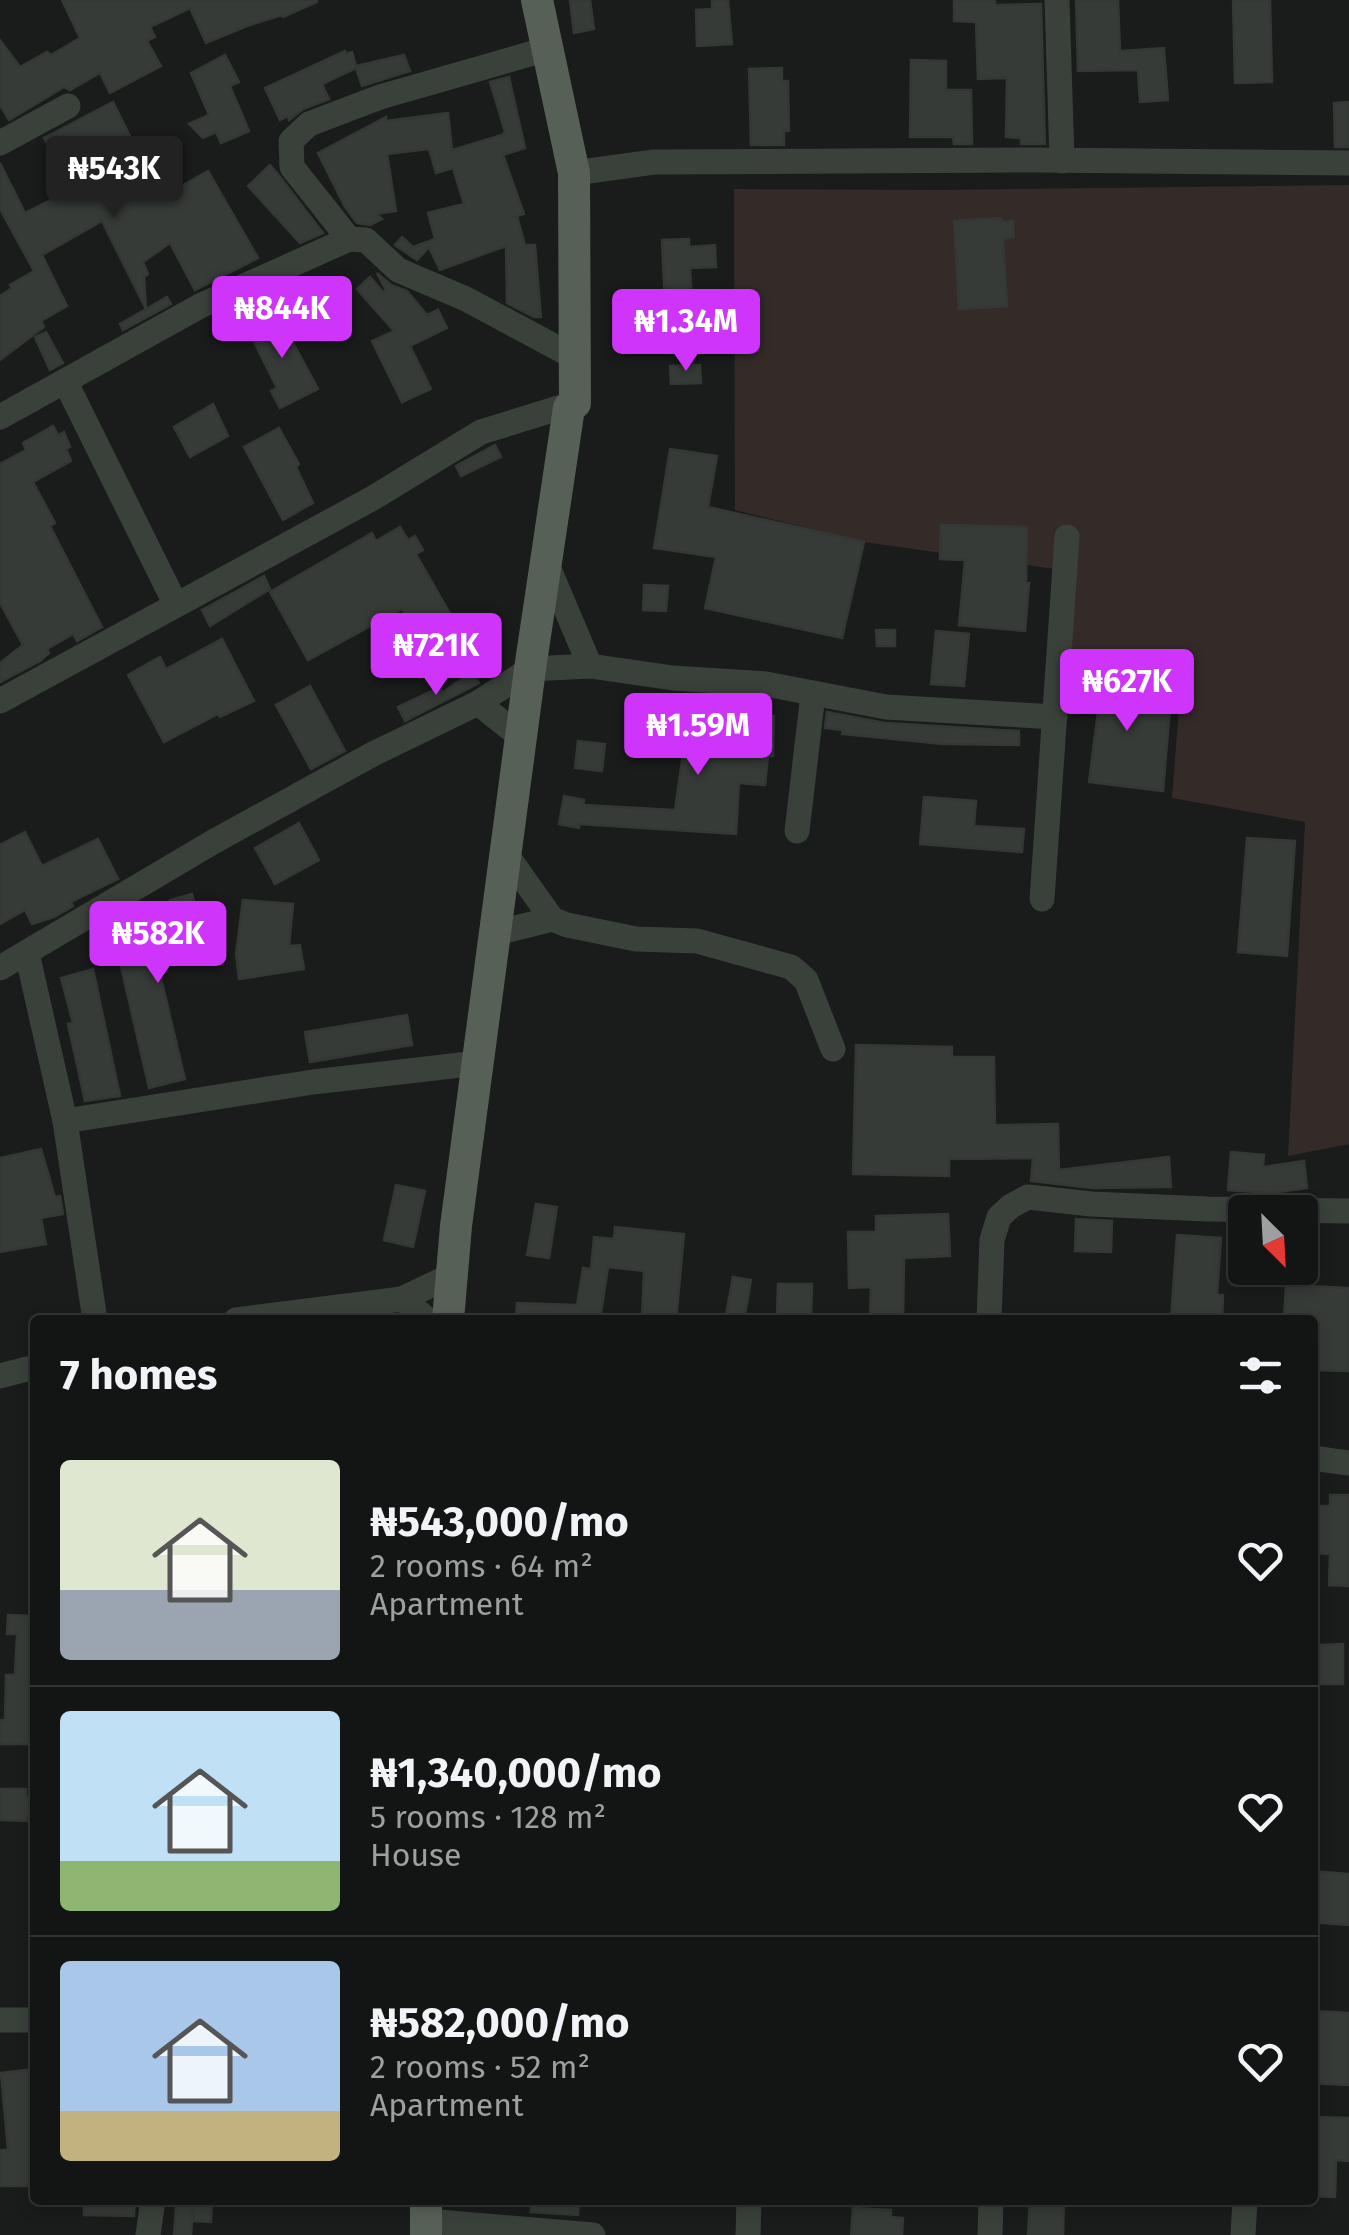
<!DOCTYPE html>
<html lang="en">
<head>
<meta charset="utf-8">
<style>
	body { margin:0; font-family:"Fira Sans",sans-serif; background:#202222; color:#f1f3f6; height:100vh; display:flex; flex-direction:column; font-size:38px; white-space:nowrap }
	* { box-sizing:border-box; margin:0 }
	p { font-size:32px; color:#9d9fa0 }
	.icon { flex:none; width:55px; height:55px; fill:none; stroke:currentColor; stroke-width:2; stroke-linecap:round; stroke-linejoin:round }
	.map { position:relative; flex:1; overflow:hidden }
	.side { position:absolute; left:30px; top:1315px; width:1288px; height:890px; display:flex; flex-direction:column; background:#131514; border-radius:10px; box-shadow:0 5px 15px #0003,0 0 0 2px #323434 }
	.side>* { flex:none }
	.needle { width:65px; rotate:156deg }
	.tools { position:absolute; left:1228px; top:1195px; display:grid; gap:20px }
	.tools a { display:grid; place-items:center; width:90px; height:90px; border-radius:10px; background:#131514; box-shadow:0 5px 15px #0003,0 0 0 2px #323434; font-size:50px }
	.price { position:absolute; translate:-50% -85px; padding:0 22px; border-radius:10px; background:#ce34f9; color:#fff; font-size:32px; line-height:65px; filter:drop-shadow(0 2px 5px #0008) }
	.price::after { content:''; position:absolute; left:50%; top:60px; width:30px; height:22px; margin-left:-15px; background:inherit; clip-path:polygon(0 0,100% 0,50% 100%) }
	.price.current { background:#222; color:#fff }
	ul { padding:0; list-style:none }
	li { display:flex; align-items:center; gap:30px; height:250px; padding:0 30px }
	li+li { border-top:2px solid #323434 }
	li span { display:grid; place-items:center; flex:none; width:280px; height:200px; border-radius:10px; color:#555 }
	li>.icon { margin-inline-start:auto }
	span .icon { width:120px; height:120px; fill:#fffc; stroke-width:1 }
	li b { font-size:42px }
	h2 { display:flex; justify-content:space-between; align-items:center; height:120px; padding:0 30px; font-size:42px }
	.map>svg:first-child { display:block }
	.green { fill:#342b29 }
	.building { fill:#363b37; stroke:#333834; stroke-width:2.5 }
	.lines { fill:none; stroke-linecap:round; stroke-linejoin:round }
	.minor { stroke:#3a413a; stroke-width:25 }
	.major { stroke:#576056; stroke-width:32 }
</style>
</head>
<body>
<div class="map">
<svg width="1349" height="2235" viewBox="0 0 1349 2235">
	<rect width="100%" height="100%" fill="#191c1a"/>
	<path class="green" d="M1349,185V1144L1288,1156L1305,822L1172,798L1182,669L1065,658L1062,570L864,542L735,510L734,189L941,190Z"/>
	<g class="building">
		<path d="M62,0H317V2L283,17L282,15L247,26L206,43L190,8L150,27L155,37L147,41L161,66L110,93L100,73L70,90L64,87L9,120L0,105V40L20,67L47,52L51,55L80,38Z"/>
		<path d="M570,0H590L594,29L574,33Z"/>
		<path d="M712,0H728L732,44L697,46L696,10L712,9Z"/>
		<path d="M954,0H995V5L1041,4L1045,144H1021V138L1006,137L1007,78L978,79L976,22L954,21Z"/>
		<path d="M1076,0H1118L1120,51L1164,48L1168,100L1140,102L1138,70L1078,71Z"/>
		<path d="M1233,0H1270L1272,82L1235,83Z"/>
		<path d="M345,51L346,54L352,52L356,66L404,55L410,71L362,86L356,68L322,84L329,99L303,109L289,120L288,116L280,120L265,88Z"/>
		<path d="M225,55L239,82L230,86L249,131L221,143L216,132L203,138L189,124L209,115L191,73Z"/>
		<path d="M911,60L946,61V90H971L972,144H954L953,137H910Z"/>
		<path d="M782,68V81H788L789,131H784V145H751L749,69Z"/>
		<path d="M509,77L525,148L503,155L524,214L517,216L525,245H535L541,317H534L507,303L506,246L440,270L429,247L417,260L395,245L402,237L413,247L435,239L428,213L464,204L453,168L436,173L429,149L387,154L396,211L376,214L382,219L370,225L357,223L345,207L318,153L386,117V121L448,113L452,150L502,135L505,132L490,82Z"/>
		<path d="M113,102L137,150L141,148L166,195L208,171L258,258L195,290L170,243L143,262L148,274L144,277L146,309L102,221L42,255L67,306L41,321L44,327L0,360V296L12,288L10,285L34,271L0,209V163L25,213L68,191L71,187L44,138Z"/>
		<path d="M1349,102V147H1335L1334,103Z"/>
		<path d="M270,165L277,173L323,233L300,243L248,186Z"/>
		<path d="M1001,218V222L1013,221L1014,237L1003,238L1007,306L959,309L954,221Z"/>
		<path d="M689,239V247L715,245L716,267L690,268L692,306L665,307L662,240Z"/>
		<path d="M377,273L391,285L407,291L427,315L438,310L447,328L410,346L431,389L402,402L372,341L394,331L357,289L370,277L383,292L386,290Z"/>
		<path d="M167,297L171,304L123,330L120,324Z"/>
		<path d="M267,313L270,319L278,315L318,389L280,408L271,391L277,388L249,332L256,328L252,321Z"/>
		<path d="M46,332L63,363L50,370L35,337Z"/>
		<path d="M700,365L701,383L671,384L670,366Z"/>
		<path d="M213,404L228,436L190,457L174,427Z"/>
		<path d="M53,426L58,435L64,432L70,447L66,449L71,461L33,482L55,523L50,526L102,627L77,641L73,634L47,649L49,653L40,661L0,682V663L23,645L0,603V464L26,450L23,443Z"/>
		<path d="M279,428L299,464L296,467L313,503L283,520L244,447Z"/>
		<path d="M495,445L501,457L461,476L456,466Z"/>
		<path d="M670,449L717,456L708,507L864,542L842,638L705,608L716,557L654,548Z"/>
		<path d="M941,525L1027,527L1026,583H1029L1025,631L959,625L965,560L940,559Z"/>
		<path d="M400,527L408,540L415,536L423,550L416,554L457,626L423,646L402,609L308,660L270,592L372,533L376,541Z"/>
		<path d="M264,576L270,589L210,626L202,610Z"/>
		<path d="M644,585L668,586L666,611L643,610Z"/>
		<path d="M876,630H895V646H877Z"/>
		<path d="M936,631L969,634L964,686L931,684Z"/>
		<path d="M222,639L254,701L220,717L218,714L164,742L128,675L160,657L166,669Z"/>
		<path d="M472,672L479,683L405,721L398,707L440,687L442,693Z"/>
		<path d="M1074,678L1116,682V689L1171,695L1163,791L1089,782L1099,704L1072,702Z"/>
		<path d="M310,686L345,751L311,769L276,705Z"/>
		<path d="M827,712L885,723L1019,731V745L943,744L842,734L843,730L825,728Z"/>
		<path d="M684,713L774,716L773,756H768L765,785L739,783L736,834L579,824V828L559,824L564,796L584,800L583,805L675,810L683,754Z"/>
		<path d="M578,741L605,744L602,771L575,768Z"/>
		<path d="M924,797L976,801L974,826L1024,829L1022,852L920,844Z"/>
		<path d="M299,823L319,860L275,884L255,848Z"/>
		<path d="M25,832L42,866L98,839L118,879L71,902L73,906L54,917L32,924L25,910L0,924V845Z"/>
		<path d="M1247,838L1295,841L1287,956L1238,952Z"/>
		<path d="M192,894L207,952L158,966L185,1079L149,1088L114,936L176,920L170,900Z"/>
		<path d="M243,900L293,904L289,946L300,945L304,969L239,979L236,954Z"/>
		<path d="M93,969L120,1096L85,1101L68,1024L73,1023L61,978Z"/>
		<path d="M407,1015L412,1045L310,1062L305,1032Z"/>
		<path d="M856,1045L952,1047V1057H994L995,1125L1058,1124L1059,1170L1169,1157L1171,1187L1092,1188L1031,1181L1033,1158L949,1159V1176L853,1174Z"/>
		<path d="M41,1149L55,1197L60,1196L63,1214L41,1218L46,1244L0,1252V1158Z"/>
		<path d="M1231,1152L1264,1155L1263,1167L1304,1161L1307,1188L1272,1193L1228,1190Z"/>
		<path d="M396,1185L425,1191L413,1247L384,1240Z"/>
		<path d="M536,1204L557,1207L549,1258L527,1255Z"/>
		<path d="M948,1214L950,1256L904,1258L903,1320H870L871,1287L849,1288L848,1232H876V1216Z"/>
		<path d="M1076,1219L1112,1221L1111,1252L1075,1251Z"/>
		<path d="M615,1227L684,1234L676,1320H642L644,1271L608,1267L600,1320H516L517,1303L577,1305L583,1268L591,1269L594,1237L614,1239Z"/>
		<path d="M1177,1235L1221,1238L1217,1295H1223L1222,1320H1171Z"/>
		<path d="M733,1277L751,1280L744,1320H725Z"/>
		<path d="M778,1284H812L811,1317L777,1316Z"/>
		<path d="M1286,1285L1349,1288V1371L1312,1370V1320H1284Z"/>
		<path d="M1330,1495H1349V1586L1329,1585L1330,1554L1312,1553V1506H1330Z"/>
		<path d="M8,1615L35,1616V1744H0V1720H5L6,1675H15L17,1634H7Z"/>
		<path d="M1343,1644V1684H1319V1645Z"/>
		<path d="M0,1789H26V1797L35,1796V1816L26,1817L27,1821L0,1820Z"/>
		<path d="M1312,1871L1349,1874V1925L1312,1922Z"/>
		<path d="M1312,2011L1349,2013V2085L1312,2083Z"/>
		<path d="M35,2069V2186H0V2150H8L1,2073Z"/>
		<path d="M1312,2117L1349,2118V2161L1336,2160L1335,2197L1312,2196Z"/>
		<path d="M84,2200H135L134,2216L84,2215Z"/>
		<path d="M194,2200H212L211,2222L194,2221Z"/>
		<path d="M531,2200H579L578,2215L531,2212Z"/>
		<path d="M1030,2200H1064L1063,2235H1028Z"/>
		<path d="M176,2205L193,2207L191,2235H174Z"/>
		<path d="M853,2208L891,2210V2217L903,2218L902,2235H851Z"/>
	</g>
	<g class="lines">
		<g class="minor">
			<path d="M1057,0L1062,161"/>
			<path d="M0,143L68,106"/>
			<path d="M574,173L654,162L1037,160L1349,163"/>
			<path d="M349,239L292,167L291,141L309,124L380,97L547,49"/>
			<path d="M66,383L175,603"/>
			<path d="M0,417L200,306L349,239L366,240L398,270L466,299L574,357"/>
			<path d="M546,562L590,666"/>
			<path d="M0,701L373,498L481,432L575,403"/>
			<path d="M478,703L522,738"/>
			<path d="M797,831L813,694"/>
			<path d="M506,854L552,919L567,925L636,939L697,941L791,967L806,980L833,1049"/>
			<path d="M1042,899L1067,537"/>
			<path d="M496,933L552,919"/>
			<path d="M27,953L65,1121L95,1320"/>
			<path d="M0,968L213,842L373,754L478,703L530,669L590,666L673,678L766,684L886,707L1055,717"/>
			<path d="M65,1121L313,1082L478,1063"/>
			<path d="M402,1299L428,1320"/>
			<path d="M236,1320L402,1299L452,1275"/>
			<path d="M989,1320L992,1240L999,1217L1011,1206L1028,1197L1091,1204L1207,1209L1349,1211"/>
			<path d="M0,1376L35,1367"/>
			<path d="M1312,1458L1349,1463"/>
			<path d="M0,2020H35"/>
			<path d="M427,2221L593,2235"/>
			<path d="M148,2235L153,2200"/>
			<path d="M748,2235L749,2200"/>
			<path d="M990,2235L991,2200"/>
			<path d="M1243,2235L1245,2200"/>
		</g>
		<g class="major">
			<path d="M448,1320L456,1226L530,669L569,408L575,403L574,173L537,0"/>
			<path d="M426,2235V2200"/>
		</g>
	</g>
</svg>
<div class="tools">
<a><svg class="needle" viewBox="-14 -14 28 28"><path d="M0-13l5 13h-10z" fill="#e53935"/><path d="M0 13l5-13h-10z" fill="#9d9fa0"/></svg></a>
</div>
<b class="price current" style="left:114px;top:221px">₦543K</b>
<b class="price" style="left:282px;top:361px">₦844K</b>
<b class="price" style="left:686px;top:374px">₦1.34M</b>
<b class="price" style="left:436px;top:698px">₦721K</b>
<b class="price" style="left:1127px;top:734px">₦627K</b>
<b class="price" style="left:698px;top:778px">₦1.59M</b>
<b class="price" style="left:158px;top:986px">₦582K</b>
<section class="side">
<h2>7 homes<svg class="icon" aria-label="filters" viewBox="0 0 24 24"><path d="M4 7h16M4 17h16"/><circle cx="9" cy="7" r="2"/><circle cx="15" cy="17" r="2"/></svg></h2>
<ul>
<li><span style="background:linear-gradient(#dfe7d0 65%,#9aa5b1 0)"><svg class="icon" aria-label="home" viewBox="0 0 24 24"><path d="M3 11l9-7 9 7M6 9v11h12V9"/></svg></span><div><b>₦543,000/mo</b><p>2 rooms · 64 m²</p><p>Apartment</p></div><svg class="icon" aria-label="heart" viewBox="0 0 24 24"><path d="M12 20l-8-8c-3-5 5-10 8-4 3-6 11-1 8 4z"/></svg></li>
<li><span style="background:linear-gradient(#bfe0f5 75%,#8fb573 0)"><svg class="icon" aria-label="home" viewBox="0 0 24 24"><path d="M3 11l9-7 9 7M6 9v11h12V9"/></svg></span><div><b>₦1,340,000/mo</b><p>5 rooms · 128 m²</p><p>House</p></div><svg class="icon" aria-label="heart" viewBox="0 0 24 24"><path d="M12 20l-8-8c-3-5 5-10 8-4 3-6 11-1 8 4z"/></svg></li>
<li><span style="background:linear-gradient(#a9c7e8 75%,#c2b280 0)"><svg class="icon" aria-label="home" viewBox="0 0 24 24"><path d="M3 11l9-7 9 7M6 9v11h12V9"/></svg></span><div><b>₦582,000/mo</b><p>2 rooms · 52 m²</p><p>Apartment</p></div><svg class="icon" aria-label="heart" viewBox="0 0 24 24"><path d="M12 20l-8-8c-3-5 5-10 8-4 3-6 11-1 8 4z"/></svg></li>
</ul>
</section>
</div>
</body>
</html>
